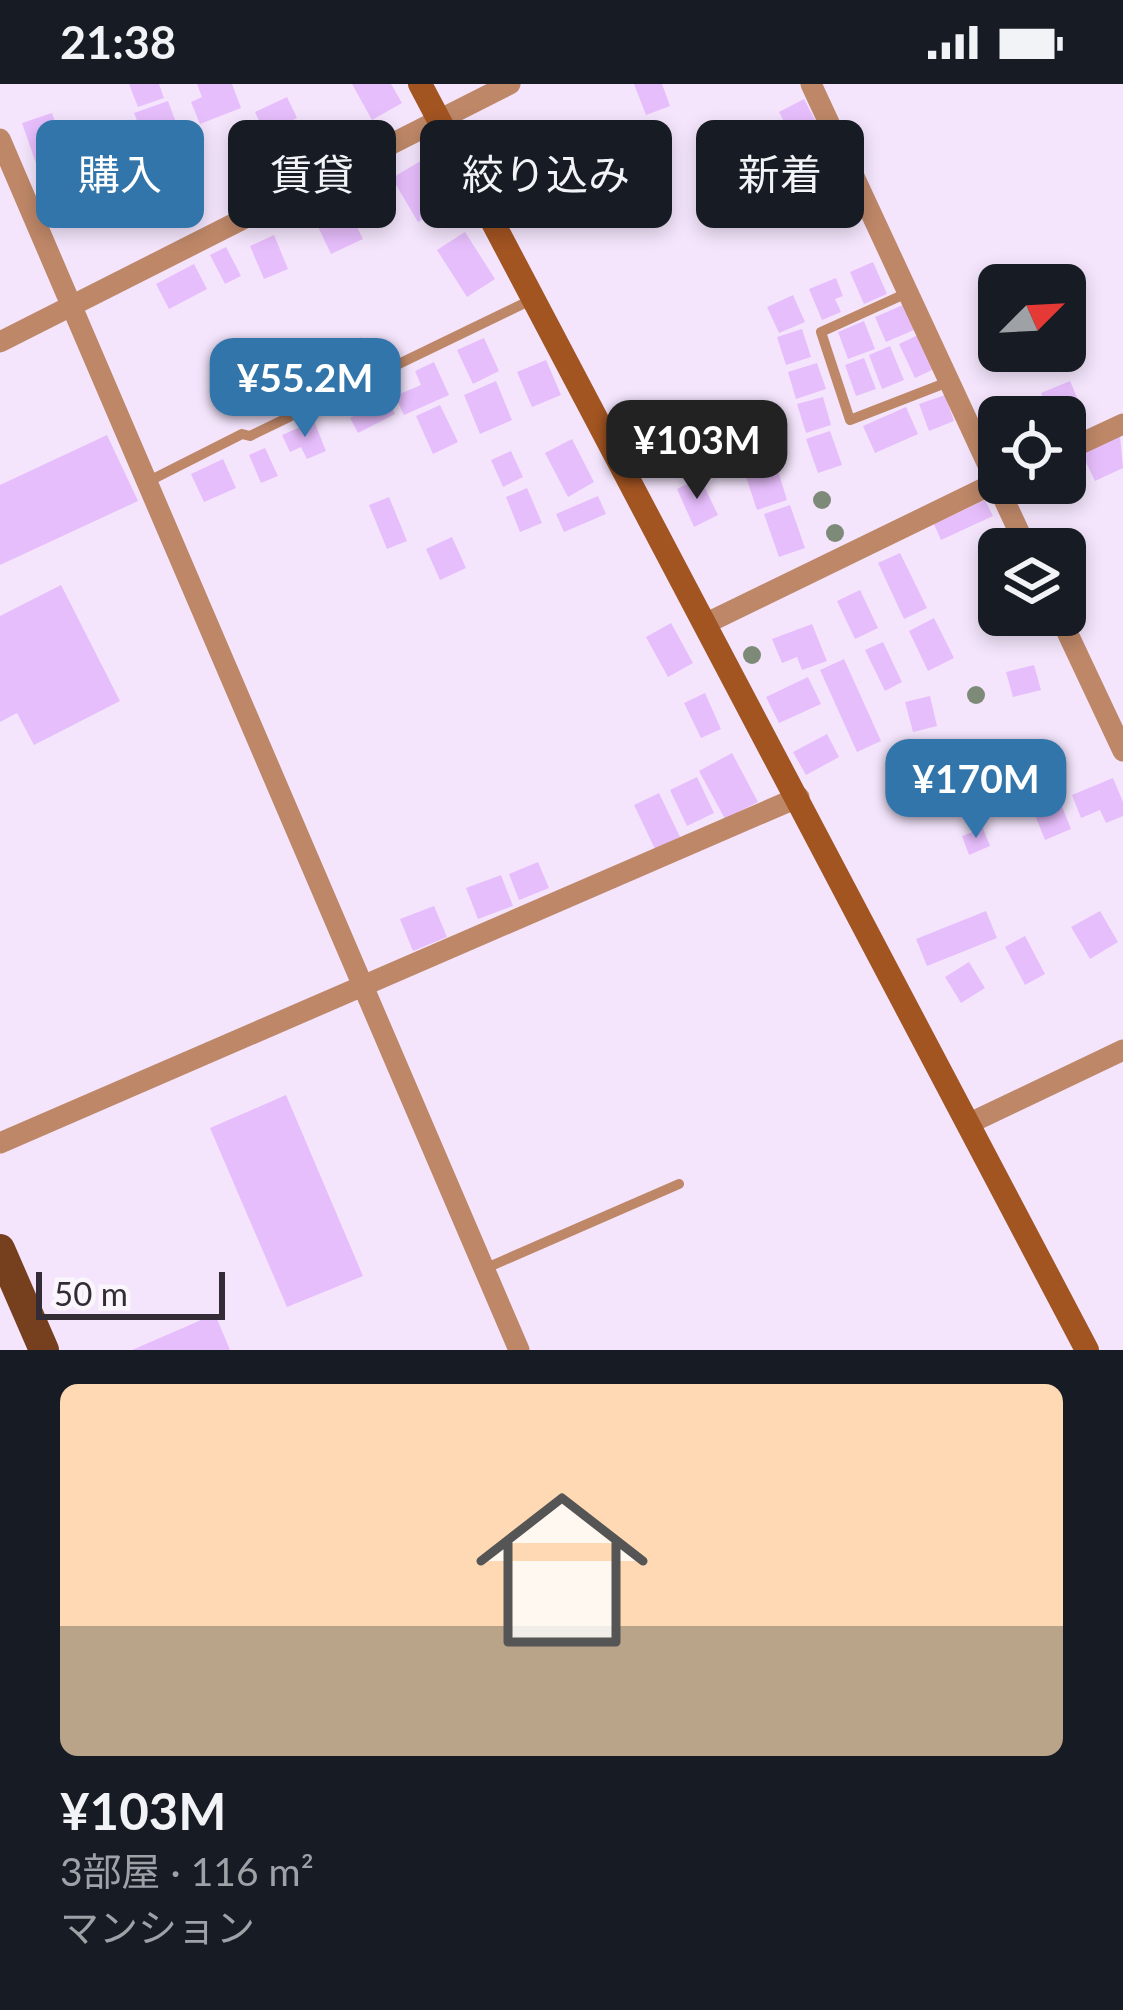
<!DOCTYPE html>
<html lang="ja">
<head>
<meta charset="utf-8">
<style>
	body { margin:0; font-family:Lato,"Noto Sans JP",sans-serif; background:#20242c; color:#f1f3f6; height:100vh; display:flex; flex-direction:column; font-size:45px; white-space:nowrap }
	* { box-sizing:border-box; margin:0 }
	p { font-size:39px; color:#9ea1a6 }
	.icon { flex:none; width:66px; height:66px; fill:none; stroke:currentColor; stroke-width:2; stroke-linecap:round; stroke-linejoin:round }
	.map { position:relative; height:1266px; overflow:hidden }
	.panel { display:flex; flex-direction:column; background:#171b24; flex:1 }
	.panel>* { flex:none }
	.banner { position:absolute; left:36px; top:36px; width:1053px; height:108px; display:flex; gap:24px }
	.needle { width:78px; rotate:66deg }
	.tools { position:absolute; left:978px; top:180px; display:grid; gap:24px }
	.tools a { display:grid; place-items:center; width:108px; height:108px; border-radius:18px; background:#171b24; box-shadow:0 6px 18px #0003; font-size:60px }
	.scale { position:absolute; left:36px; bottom:30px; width:189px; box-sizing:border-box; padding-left:12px; border:6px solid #332c37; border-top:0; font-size:33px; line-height:42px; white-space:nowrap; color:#332c37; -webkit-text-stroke:9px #faf6fc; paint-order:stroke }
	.price { position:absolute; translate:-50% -102px; padding:0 27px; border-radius:24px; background:#3175aa; color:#fff; font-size:39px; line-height:78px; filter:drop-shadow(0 3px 6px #0008) }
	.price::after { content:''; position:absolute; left:50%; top:72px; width:36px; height:27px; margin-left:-18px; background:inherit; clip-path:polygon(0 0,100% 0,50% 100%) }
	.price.selected { background:#222; color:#fff }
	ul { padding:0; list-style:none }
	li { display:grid; align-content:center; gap:24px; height:636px; padding:0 60px }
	li span { display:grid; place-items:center; height:372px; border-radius:18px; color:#555 }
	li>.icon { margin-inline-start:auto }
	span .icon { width:216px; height:216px; fill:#fffc; stroke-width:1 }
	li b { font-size:51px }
	.chip { padding:0 42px; border-radius:18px; background:#171b24; box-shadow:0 6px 18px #0003; font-size:42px; line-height:108px }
	.chip.selected { background:#3175aa; color:#fff }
	.status { display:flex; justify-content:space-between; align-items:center; height:84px; padding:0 60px; background:#171b24; direction:ltr }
	.status svg { height:33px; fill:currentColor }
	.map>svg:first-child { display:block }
	.building { fill:#e7befc }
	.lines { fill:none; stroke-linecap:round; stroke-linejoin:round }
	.lane { stroke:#be8768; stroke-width:10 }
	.street { stroke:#be8768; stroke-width:21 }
	.secondary { stroke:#a25421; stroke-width:24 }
	.primary { stroke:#763f1d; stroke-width:30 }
	.tree { fill:#7d8a78 }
</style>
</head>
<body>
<div class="status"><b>21:38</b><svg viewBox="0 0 49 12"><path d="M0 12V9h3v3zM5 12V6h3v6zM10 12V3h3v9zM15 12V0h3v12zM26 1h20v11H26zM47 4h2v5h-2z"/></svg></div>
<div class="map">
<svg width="1123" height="1266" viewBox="0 0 1123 1266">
	<rect width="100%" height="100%" fill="#f4e5fc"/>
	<g class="building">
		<path d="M129,0H159L164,14L138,23Z"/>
		<path d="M197,0H232L241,24L200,40L191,18L202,13Z"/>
		<path d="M352,0H391L402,19L372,36Z"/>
		<path d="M634,0H662L670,22L646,31Z"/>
		<path d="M287,13L297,34L265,49L255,28Z"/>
		<path d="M804,15L823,51L798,64L779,28Z"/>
		<path d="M168,17L179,47L146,59L134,29Z"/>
		<path d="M52,29L67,71L37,82L22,39Z"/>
		<path d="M824,64L844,106L810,123L794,91L806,85L801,75Z"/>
		<path d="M424,75L450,119L418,138L392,94Z"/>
		<path d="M94,77L111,114L83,127L66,89Z"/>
		<path d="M378,84L390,113L370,121L358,92Z"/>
		<path d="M343,115L363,155L331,170L312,130Z"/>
		<path d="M465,148L495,195L467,213L437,166Z"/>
		<path d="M274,151L288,185L264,195L250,162Z"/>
		<path d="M226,163L241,192L225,200L210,171Z"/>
		<path d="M873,178L887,210L864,220L850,188Z"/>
		<path d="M194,180L207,205L169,225L156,200Z"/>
		<path d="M836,194L843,212L835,215L841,228L822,236L809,205Z"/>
		<path d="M793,211L805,238L779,249L767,223Z"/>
		<path d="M903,221L914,246L886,258L875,233Z"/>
		<path d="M864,237L875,265L848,275L838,248Z"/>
		<path d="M802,245L811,273L786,281L777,253Z"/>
		<path d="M918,251L934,285L915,294L899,260Z"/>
		<path d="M361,253L374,282L346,294L333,265Z"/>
		<path d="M484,254L499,287L473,300L457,266Z"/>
		<path d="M890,262L904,296L882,305L869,271Z"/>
		<path d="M864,274L876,305L856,312L845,281Z"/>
		<path d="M546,276L561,311L532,323L517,288Z"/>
		<path d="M434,278L449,311L404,331L395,312L421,301L415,287Z"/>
		<path d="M817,279L826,305L796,315L788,288Z"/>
		<path d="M496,297L512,336L480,350L464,311Z"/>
		<path d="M1070,297L1085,332L1065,341V333H1051L1041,309Z"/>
		<path d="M382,304L395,330L358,349L350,334L361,328L356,317Z"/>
		<path d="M945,311L954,337L929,347L919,320Z"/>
		<path d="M823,313L831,341L806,349L797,320Z"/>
		<path d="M440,321L458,358L433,370L416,332Z"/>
		<path d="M906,323L918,350L875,369L863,342Z"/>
		<path d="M666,334L676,366L652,373L647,357L636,360L631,345Z"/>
		<path d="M314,337L326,367L307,375L301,363L290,368L282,351Z"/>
		<path d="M830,347L842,381L818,389L806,355Z"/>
		<path d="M107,351L138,417L0,481V401Z"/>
		<path d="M1120,352L1123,384L1095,397L1082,370Z"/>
		<path d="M572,355L594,398L568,413L545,369Z"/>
		<path d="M265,364L278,392L261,399L249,371Z"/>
		<path d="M511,367L523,393L503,403L491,376Z"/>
		<path d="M774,374L787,416L757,426L743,384Z"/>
		<path d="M223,375L236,404L204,418L191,390Z"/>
		<path d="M700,394L718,431L694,443L677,405Z"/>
		<path d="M527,404L542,439L520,448L506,413Z"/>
		<path d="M598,412L606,430L564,448L556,430Z"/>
		<path d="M389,413L407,457L387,465L369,421Z"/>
		<path d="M985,416L993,432L941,456L934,440Z"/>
		<path d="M790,421L805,464L779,473L764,430Z"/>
		<path d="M452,453L466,484L440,496L426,465Z"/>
		<path d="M900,469L927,524L904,535L878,479Z"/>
		<path d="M61,501L120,617L34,661L17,629L0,638V532Z"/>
		<path d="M860,506L878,544L855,555L837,517Z"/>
		<path d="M934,534L954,574L928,587L909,547Z"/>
		<path d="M671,539L693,579L668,593L646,553Z"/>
		<path d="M812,540L827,577L802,586L797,573L782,579L772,555Z"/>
		<path d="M883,558L902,598L885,607L865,566Z"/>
		<path d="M844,575L881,657L857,668L820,586Z"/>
		<path d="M1034,581L1041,606L1013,613L1006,588Z"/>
		<path d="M808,593L821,620L779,639L766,613Z"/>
		<path d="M705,609L721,645L701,654L684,619Z"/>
		<path d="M930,612L937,642L913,648L905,618Z"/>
		<path d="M827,650L839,673L806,691L793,668Z"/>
		<path d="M732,669L758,718L725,735L699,687Z"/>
		<path d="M697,693L714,729L687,742L670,706Z"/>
		<path d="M1113,694L1123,718V732L1106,739L1100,726L1081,734L1072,711Z"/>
		<path d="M659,709L680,753L655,765L634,721Z"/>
		<path d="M1059,715L1071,745L1045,756L1033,726Z"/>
		<path d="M983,744L990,762L969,771L962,752Z"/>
		<path d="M538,778L549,804L519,816L509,790Z"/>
		<path d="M501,791L513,822L478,835L466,804Z"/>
		<path d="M434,822L447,853L413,867L400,835Z"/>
		<path d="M986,827L997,854L927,882L916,855Z"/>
		<path d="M1100,827L1118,858L1090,875L1071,843Z"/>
		<path d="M1025,852L1045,890L1025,901L1005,863Z"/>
		<path d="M969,878L985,904L961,919L945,893Z"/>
		<path d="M286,1011L363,1192L287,1223L210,1044Z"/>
		<path d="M215,1230L230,1266H132Z"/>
	</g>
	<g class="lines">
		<g class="lane">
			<path d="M907,209L821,248L850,336L948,298"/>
			<path d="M149,397L242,350L250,352L531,216"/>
			<path d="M484,1185L679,1100"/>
		</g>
		<g class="street">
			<path d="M811,0L1027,465"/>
			<path d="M0,55L519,1266"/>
			<path d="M0,258L510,0"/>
			<path d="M1065,367L1123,340"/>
			<path d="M1059,531L1123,667"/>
			<path d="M707,539L999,397"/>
			<path d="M970,1039L1123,966"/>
			<path d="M0,1059L799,713"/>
		</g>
		<path class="secondary" d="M420,0L1087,1266"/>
		<path class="primary" d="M0,1165L44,1266"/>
	</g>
	<g class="tree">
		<circle cx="634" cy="83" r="9"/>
		<circle cx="822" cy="416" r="9"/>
		<circle cx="835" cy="449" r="9"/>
		<circle cx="752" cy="571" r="9"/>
		<circle cx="976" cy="611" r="9"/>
	</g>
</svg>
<div class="tools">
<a><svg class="needle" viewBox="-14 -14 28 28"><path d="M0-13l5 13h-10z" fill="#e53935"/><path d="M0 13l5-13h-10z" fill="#9ea1a6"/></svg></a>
<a><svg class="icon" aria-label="locate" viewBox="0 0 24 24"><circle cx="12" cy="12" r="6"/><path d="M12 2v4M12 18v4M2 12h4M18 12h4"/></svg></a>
<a><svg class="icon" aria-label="layers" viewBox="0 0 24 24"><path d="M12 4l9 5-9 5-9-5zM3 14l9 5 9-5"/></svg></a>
</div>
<div class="scale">50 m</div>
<b class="price" style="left:305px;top:356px">¥55.2M</b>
<b class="price selected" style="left:697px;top:418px">¥103M</b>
<b class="price" style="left:976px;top:757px">¥170M</b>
<div class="banner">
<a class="chip selected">購入</a>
<a class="chip">賃貸</a>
<a class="chip">絞り込み</a>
<a class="chip">新着</a>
</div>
</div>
<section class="panel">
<ul>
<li><span style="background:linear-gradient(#ffd9b3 65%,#b9a48a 0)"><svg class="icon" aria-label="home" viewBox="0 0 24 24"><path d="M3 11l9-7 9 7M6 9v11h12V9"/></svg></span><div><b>¥103M</b><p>3部屋 · 116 m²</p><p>マンション</p></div></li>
</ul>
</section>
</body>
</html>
